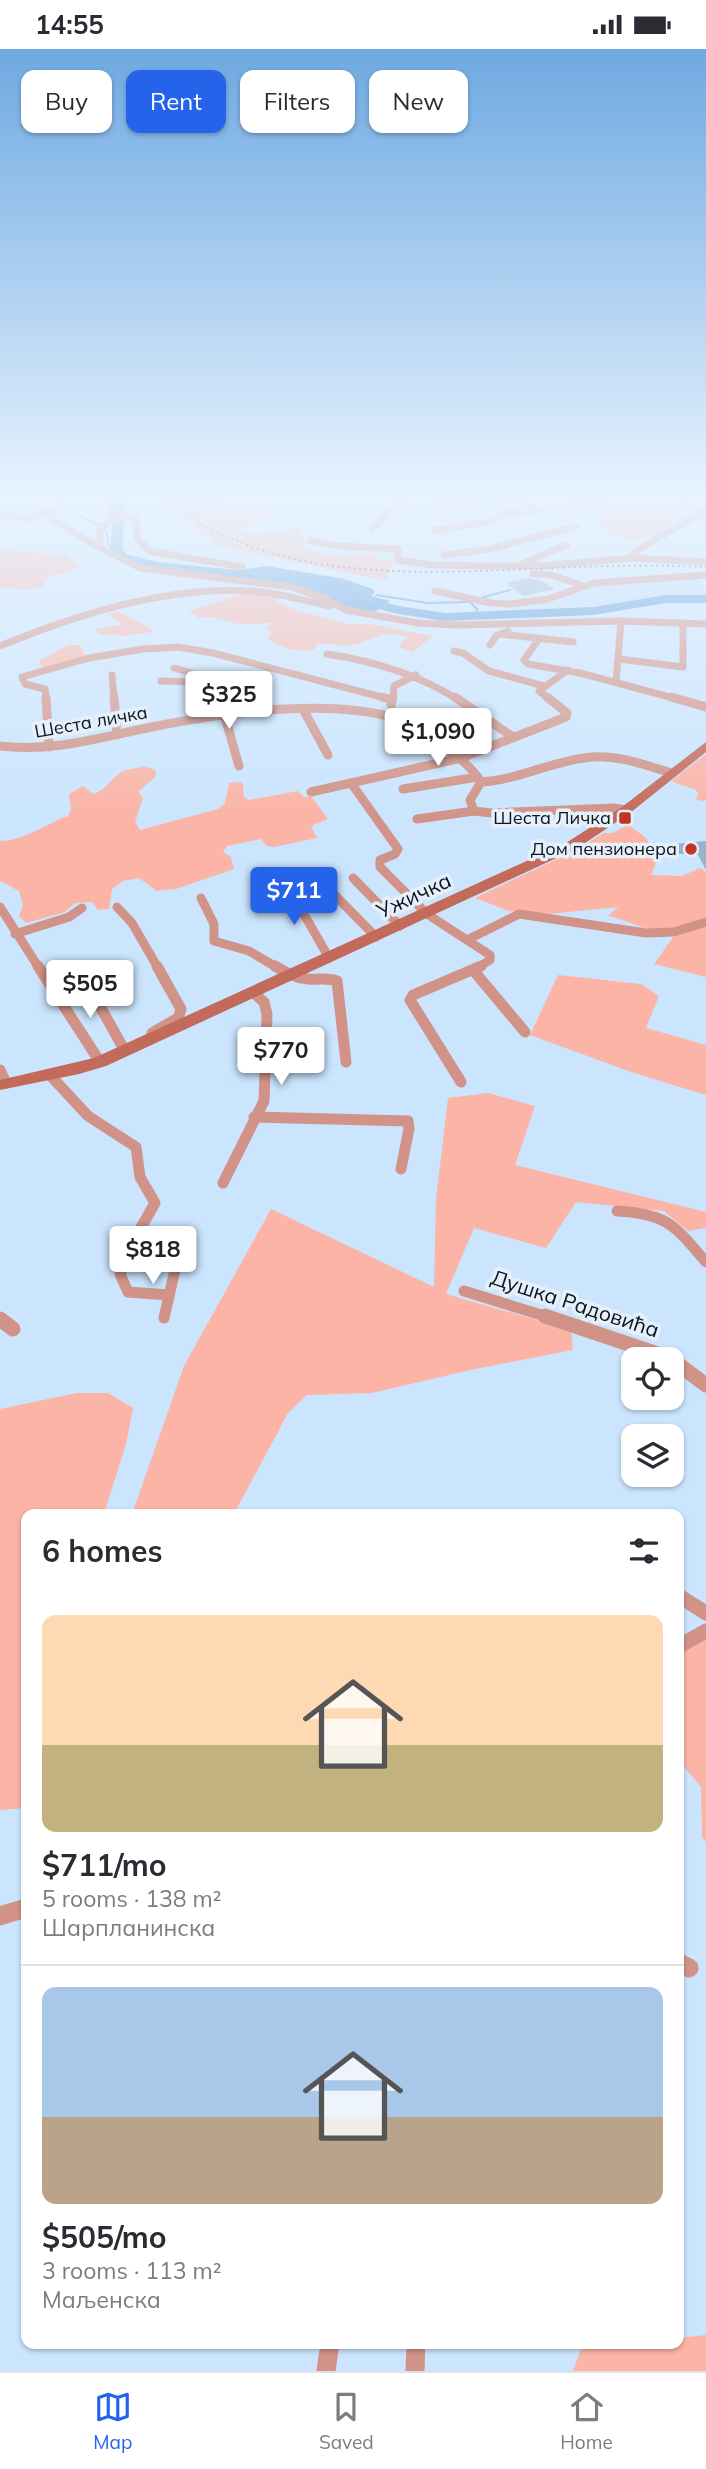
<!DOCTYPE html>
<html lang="en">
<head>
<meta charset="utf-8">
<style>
	body { margin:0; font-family:Mulish,sans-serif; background:#f7f7f7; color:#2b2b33; height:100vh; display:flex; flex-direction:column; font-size:26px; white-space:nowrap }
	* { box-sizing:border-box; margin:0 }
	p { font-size:23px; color:#7c7c81 }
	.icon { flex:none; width:38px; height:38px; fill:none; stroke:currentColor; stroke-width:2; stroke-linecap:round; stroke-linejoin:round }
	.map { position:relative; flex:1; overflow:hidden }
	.drawer { position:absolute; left:21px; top:1460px; width:663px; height:840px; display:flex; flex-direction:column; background:#fff; border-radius:14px; box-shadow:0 2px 5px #0004 }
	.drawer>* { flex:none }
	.top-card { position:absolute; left:21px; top:21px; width:665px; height:63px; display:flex; gap:14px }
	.fabs { position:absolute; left:621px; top:1298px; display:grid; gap:14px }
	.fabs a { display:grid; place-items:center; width:63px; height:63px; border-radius:14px; background:#fff; box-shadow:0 2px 5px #0004; font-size:35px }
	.price { position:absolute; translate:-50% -60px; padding:0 16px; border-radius:7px; background:#fff; color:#222; font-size:23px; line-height:46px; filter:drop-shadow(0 2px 4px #0008) }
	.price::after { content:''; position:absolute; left:50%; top:42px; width:21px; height:16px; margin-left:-10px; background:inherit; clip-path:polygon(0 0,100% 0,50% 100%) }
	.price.current { background:#2563eb; color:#fff }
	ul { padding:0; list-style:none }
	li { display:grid; align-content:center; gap:14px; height:371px; padding:0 21px }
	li+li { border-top:2px solid #e1e1e2 }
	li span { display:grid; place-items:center; height:217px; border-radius:14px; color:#555 }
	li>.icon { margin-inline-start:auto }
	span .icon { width:126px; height:126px; fill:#fffc; stroke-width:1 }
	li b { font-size:30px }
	h2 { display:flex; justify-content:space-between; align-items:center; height:84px; padding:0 21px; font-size:30px }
	.tag { padding:0 24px; border-radius:14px; background:#fff; box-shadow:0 2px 5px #0004; font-size:24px; line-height:63px }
	.tag.current { background:#2563eb; color:#fff }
	.status { display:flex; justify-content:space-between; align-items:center; height:49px; padding:0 35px; background:#fff; direction:ltr }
	.status svg { height:19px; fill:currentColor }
	.dock { display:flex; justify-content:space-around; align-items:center; height:98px; border-top:2px solid #e1e1e2; background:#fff; font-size:19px; color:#7c7c81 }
	.dock a { display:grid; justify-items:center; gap:4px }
	.dock .current { color:#2563eb }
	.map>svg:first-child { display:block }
	.built { fill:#bcdbfa }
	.green { fill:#fbb4a6 }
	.water { fill:#5799d7 }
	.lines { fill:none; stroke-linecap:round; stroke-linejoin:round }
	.stream { stroke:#5799d7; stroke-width:2 }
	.river { fill:#5799d7; fill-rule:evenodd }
	.building { fill:#9ab2cb }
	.minor-far4 { stroke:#d19387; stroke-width:7 }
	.minor-far3 { stroke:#d19387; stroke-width:9 }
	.minor-far2 { stroke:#d19387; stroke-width:11 }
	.minor-far1 { stroke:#d19387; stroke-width:15 }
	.minor { stroke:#d19387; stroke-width:19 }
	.secondary { fill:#c46a5a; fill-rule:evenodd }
	.rail { stroke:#536170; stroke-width:2; stroke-dasharray:2 3.5; stroke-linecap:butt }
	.poi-dot { fill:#c13521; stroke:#e6f0fa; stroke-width:2.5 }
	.labels { text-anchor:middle; stroke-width:7; stroke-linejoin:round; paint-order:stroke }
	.far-street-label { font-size:18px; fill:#0c141d; stroke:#e6f0fa }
	.far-poi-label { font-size:18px; fill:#0c141d; stroke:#e6f0fa; text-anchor:end }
	.street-label { font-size:21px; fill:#0c141d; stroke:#e6f0fa }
</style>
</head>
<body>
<div class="status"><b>14:55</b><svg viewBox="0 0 49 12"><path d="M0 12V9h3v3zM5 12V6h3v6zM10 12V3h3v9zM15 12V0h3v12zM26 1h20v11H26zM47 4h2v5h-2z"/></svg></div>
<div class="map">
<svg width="706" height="2322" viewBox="0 0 706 2322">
	<rect width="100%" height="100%" fill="#cbe5fe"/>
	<path class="built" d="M697,528L706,543V550H656L583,562L517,564L513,555L561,544L573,537Z"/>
	<g class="green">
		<path d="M138,444H205L209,447L286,464L273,467L238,482L253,486L301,479L306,500L333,507L377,504V511H393L387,532L217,497L166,452Z"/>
		<path d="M666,450L678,453L673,460L672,473C647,494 622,499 598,473L604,469L596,455L605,452C617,457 655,457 666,450Z"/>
		<path d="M0,501L67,506L82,518L50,528L41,539L24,541L0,538Z"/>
		<path d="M252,545L281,548L274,552L299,562L348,575H371L433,587L412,603L398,598L407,588C380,579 374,592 352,596C342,598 328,594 317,595L315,600C300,604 281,600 268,590L271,584L266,577L274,574L239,575L211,568L198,569L189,562L238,546Z"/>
		<path d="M117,562L150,579L152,583L124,587L98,585L96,580L122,576L109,565Z"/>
		<path d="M69,596H80L86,608L43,619L39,611C50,608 57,600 69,596Z"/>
		<path d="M706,705V751L701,752L696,750L698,744L696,741L671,732Z"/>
		<path d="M144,717L155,721L156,727L138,743L143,749L135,773L140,781L218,760L225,754L229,734L240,733L243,735L244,748L249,751L298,742L304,748L311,747L328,770L311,777L317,789L274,798L267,797L261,790L227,797L223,803L231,808L234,820L176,840L157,842L139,829L123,832L112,840L109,860L98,861L92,853L75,854L65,863L26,874L19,867L23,856L19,842L0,832V792C23,792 46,775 68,767L71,760L69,745L83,737L93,745C106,741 110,731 121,723C129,719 136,720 144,717Z"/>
		<path d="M628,776L645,788L659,807L651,826L682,827L700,819L706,823V868C691,873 672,883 656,881C639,879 625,870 608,867L618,858L549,865L509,862L475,849L576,801L604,784H613Z"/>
		<path d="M706,874V928L654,915L676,884Z"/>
		<path d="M558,926L641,935L659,947L646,979L706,996V1046L628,1022L530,986Z"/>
		<path d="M488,1044L535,1057L515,1116L706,1163V1179L688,1182L664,1162L576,1153L546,1199L474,1179L446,1245L571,1281L573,1301L470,1321L372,1344L307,1346L288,1364L234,1465H132L184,1317L271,1160L434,1238L436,1150L448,1049Z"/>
		<path d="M77,1344H108L133,1359L126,1395L104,1465H26V1759L0,1761V1360Z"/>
		<path d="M706,1582V1793L702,1788L701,1738L679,1712V1597Z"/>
		<path d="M706,2286V2322H573L581,2300L634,2294H679V2289Z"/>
	</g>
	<path class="water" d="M267,517L344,530L373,540L375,543L371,547L390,552L372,565L344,559L319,545L219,527L205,521H240Z"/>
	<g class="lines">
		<g class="stream">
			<path d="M50,444L68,458"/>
			<path d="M75,464L99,476L107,484L108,496L116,499"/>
			<path d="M376,546L428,554L470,553"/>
			<path d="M477,550L510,541"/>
			<path d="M471,554L477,560V567"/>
		</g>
		<g class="river">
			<path d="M115,444H127L122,499L126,505L158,513L236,521L242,525L236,529L158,521L118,511L110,499Z"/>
			<path d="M354,545L399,557L445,564L593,558L666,546H706V554H666L593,566L445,572L398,565L349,552L348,549Z"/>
		</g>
	</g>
	<g class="building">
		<path d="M529,529L542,532L555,540L523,547L506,534Z"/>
		<path d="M706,792V821L697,804L679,805L674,795Z"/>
	</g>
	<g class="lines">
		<g class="minor-far4">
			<path d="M111,444L110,469L100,482L101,499L140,519L292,538L324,549L346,561L418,574L457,576L621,572L706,575"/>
			<path d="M504,444L538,461"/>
			<path d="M581,444L601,451"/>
			<path d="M681,444L682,449"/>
			<path d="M437,455L508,445"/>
			<path d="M0,465L29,470L52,460L55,462L52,468L54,472L101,499"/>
			<path d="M110,469L136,468L137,489L149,502L242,518"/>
			<path d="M372,480L409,444"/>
			<path d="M435,481L490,473L505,465L589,455L603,450L609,444"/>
			<path d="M311,492L338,497L398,500V511L431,516L491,517H540L631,509L706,513"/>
			<path d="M444,506L491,500L576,477"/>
			<path d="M631,509L636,502L706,461"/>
			<path d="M524,514L566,496"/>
			<path d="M533,525L551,526L581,536"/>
			<path d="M435,542L491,554L510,555L548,550L594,534L706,526"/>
			<path d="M500,585L573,593"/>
			<path d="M539,590L524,611L528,615L580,624L677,650"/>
			<path d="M490,596L496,587L508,582"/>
			<path d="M0,597C77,565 176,534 261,543C283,545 306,552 329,557"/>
			<path d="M454,602L463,604L489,622L544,637"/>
			<path d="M327,605C374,612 417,625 457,650"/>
			<path d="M619,610L683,618V574"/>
			<path d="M174,619L198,626L195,650"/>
			<path d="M112,626L114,650"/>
			<path d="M161,632L196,633"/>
			<path d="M616,633L621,572"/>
			<path d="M46,650L45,640L25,635L22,628L89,609L143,600L178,598L213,604L389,650"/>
			<path d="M393,650L394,637L416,626"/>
			<path d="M549,650L539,642L568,621"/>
		</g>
		<g class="minor-far3">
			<path d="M46,648L49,698"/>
			<path d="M114,648L117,686"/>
			<path d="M196,648L199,670"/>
			<path d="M382,648L392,651"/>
			<path d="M455,648L513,688"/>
			<path d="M671,648L706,658"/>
			<path d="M391,656L393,648"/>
			<path d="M304,662L328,706"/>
			<path d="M225,668L239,717"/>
			<path d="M0,697C49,703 95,690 142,680C212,665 322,649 391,668C407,672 420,683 433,691C452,703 469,714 481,733L470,751L474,762L492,764L614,759L626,761"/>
			<path d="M481,733C519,731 554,711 592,708C619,706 645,716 671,724"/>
			<path d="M351,734L398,800L395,805L380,811V818L427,865L490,906V911L477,919"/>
			<path d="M403,740L478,728"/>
			<path d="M311,743L461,709L566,668L567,664L547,648"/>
			<path d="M417,770L474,762"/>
			<path d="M316,827L376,888"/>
			<path d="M353,829L400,877"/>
			<path d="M285,832L329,909"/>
			<path d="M201,849L214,875V892L249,902L278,919"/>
			<path d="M0,858L39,919"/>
			<path d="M117,858L132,874L158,919"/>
			<path d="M15,885L69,868L82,859"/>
			<path d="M469,890L519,865L646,884L674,883L706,873"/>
		</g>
		<g class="minor-far2">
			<path d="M38,917L100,1013"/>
			<path d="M275,917C285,923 295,929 308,930C319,931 326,928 337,932L346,1013"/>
			<path d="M473,921L525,983"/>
			<path d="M82,925L125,1002"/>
			<path d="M152,984L178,969L181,960L157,917"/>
			<path d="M0,1021L6,1034"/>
			<path d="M50,1026L88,1067L136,1098L140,1128L155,1154L131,1196L120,1225L128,1243L169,1246"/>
			<path d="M461,1033L410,951L413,946L481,917"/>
			<path d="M254,1068L408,1072L409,1080L401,1120"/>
			<path d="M223,1134L264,1052L267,965L264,953L254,944"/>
			<path d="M617,1162C668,1165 674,1176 706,1213"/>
			<path d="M464,1242L551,1269"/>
			<path d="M164,1269L177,1212"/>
		</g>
		<g class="minor-far1">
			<path d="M545,1267L670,1309L706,1336"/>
			<path d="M0,1270L13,1280"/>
			<path d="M679,1547L706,1564"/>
			<path d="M679,1597L706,1582"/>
		</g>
		<g class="minor">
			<path d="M0,1867L26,1859"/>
			<path d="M679,1914L689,1919"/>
			<path d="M326,2322L330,2294"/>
			<path d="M415,2322L416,2294"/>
		</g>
		<path class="secondary" d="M706,693V703L630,764L576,800L106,1017L79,1025L0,1041V1031L94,1009L566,794L622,758Z"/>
		<path class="rail" d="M163,444C180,458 195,472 215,482C318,534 445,523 556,519C606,516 656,516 706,518"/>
	</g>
	<linearGradient id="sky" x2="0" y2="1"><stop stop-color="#6ea9e1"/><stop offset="0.58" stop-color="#e8f3ff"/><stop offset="1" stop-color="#e8f3ff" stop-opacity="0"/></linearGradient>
	<rect width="706" height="769" fill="url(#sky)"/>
	<g class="poi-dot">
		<rect x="618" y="762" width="14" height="14" rx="3.5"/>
		<circle cx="691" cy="800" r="7"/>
	</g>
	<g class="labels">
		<g class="far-street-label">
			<text transform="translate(91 673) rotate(-10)" y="6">Шеста личка</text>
		</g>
		<g class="far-poi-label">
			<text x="611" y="775">Шеста Личка</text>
			<text x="677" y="806">Дом пензионера</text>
		</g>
		<g class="street-label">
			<text transform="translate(414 847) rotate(-25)" y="7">Ужичка</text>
			<text transform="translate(575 1255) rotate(18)" y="7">Душка Радовића</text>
		</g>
	</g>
</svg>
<div class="fabs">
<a><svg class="icon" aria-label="locate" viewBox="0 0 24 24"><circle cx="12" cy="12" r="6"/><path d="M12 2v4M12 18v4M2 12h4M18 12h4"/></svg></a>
<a><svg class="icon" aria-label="layers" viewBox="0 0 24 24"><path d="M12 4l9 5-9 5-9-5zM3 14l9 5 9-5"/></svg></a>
</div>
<b class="price" style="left:229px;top:682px">$325</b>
<b class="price" style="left:438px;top:719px">$1,090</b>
<b class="price current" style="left:294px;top:878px">$711</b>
<b class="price" style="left:90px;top:971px">$505</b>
<b class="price" style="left:281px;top:1038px">$770</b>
<b class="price" style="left:153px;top:1237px">$818</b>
<div class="top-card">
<a class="tag">Buy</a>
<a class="tag current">Rent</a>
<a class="tag">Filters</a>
<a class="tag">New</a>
</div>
<section class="drawer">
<h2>6 homes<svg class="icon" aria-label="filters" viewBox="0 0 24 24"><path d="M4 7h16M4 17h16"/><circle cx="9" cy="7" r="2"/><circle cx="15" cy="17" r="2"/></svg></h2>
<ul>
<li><span style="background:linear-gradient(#ffd9b3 60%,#c2b280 0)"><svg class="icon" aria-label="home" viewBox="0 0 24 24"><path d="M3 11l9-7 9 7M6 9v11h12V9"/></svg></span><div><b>$711/mo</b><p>5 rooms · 138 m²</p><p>Шарпланинска</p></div></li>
<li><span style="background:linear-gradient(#a9c7e8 60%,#b9a48a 0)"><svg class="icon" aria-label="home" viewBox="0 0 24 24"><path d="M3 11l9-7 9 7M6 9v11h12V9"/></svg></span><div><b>$505/mo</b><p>3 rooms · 113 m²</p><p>Маљенска</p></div></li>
</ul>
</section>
</div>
<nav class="dock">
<a class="current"><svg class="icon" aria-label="map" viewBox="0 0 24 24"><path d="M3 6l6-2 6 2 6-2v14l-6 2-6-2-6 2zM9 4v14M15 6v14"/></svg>Map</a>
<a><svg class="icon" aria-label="saved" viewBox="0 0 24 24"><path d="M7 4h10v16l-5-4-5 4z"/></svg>Saved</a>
<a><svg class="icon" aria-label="home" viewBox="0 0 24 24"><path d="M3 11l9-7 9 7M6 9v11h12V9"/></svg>Home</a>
</nav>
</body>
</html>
